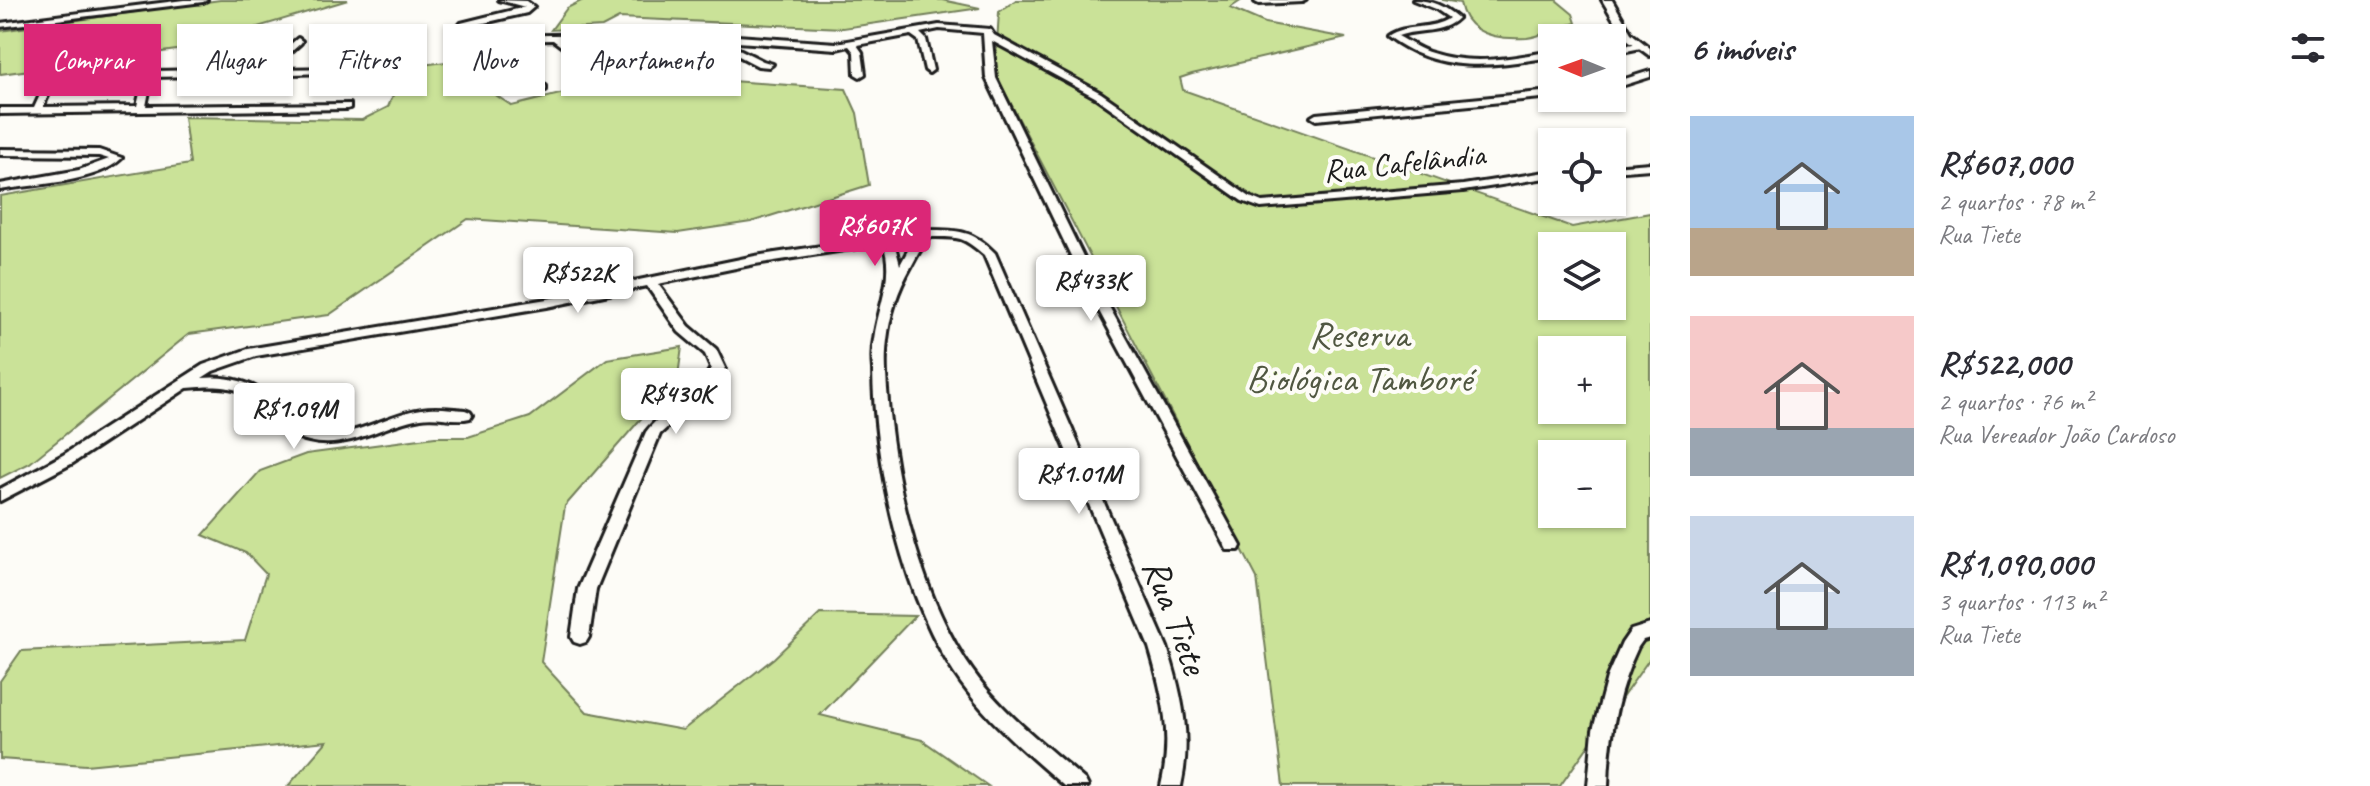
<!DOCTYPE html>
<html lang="pt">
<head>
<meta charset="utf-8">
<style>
	body { margin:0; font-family:Caveat,sans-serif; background:#f7f7f7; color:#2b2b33; height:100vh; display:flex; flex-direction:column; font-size:30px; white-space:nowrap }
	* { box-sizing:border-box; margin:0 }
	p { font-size:26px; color:#7c7c81 }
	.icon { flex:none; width:44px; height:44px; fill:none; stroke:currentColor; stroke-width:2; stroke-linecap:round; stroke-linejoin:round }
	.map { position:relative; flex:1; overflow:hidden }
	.details { display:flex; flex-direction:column; background:#fff; width:720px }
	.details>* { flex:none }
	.banner { position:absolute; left:24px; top:24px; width:760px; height:72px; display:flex; gap:16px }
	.needle { width:52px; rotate:271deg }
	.fabs { position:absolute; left:1538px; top:24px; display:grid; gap:16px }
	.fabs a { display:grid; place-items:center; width:88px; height:88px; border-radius:0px; background:#fff; box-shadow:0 2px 6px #0004; font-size:40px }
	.price { position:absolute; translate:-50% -68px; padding:0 18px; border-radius:8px; background:#fff; color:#222; font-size:26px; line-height:52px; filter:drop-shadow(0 2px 4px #0008) }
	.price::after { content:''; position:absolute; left:50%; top:48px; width:24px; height:18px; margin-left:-12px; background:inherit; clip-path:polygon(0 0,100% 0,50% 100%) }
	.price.active { background:#db2777; color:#fff }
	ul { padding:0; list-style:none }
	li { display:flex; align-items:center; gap:24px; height:200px; padding:0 40px }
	li span { display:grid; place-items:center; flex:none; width:224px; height:160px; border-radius:0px; color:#555 }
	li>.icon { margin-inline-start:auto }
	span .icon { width:96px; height:96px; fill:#fffc; stroke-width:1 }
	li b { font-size:34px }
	h2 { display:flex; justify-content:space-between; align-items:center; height:96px; padding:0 40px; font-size:34px }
	.pill { padding:0 28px; border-radius:0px; background:#fff; box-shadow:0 2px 6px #0004; font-size:28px; line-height:72px }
	.pill.active { background:#db2777; color:#fff }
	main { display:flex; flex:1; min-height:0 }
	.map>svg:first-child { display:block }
	.green { fill:#cae298; stroke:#737f5a; stroke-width:2; fill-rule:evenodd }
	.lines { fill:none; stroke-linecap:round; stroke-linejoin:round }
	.minor-casing { stroke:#1c1c1c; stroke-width:6 }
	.tertiary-casing { stroke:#1c1c1c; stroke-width:6 }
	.minor { fill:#fdfcf7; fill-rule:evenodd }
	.tertiary { fill:#fdfcf7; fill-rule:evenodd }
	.labels { text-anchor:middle; stroke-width:8; stroke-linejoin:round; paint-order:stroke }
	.far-street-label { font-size:32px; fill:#1c1c1c; stroke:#fdfcf7 }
	.park-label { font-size:38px; fill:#505741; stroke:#fdfcf7 }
	.street-label { font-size:38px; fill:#1c1c1c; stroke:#fdfcf7 }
</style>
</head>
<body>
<main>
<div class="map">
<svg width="1650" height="786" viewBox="0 0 1650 786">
	<rect width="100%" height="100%" fill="#fdfcf7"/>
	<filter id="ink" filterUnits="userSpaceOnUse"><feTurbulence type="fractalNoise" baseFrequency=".0125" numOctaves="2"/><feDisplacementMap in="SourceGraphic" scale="16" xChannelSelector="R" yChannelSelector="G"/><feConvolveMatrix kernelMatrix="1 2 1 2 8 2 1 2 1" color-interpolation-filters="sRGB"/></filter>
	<g filter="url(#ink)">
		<g class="green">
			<path d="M220,0H348L184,49L0,74V31Z"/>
			<path d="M583,0H942L980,8L843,28L619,18L602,27L551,30L567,8Z"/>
			<path d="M1016,0H1242L1230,8L1265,23L1346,38L1192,74L1180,78L1183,90L1572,227L1650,213V658L1560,786H1283L1257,578L995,73L999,12ZM1552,246H1612V306H1552ZM1552,350H1612V410H1552ZM1552,454H1612V514H1552Z"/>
			<path d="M1442,0H1556L1573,14L1576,23C1560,26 1543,36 1527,38C1497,40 1466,34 1460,3Z"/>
			<path d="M446,62L512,106L588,87L628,83L669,91L731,81L846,89L857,113L869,185L751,222L678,233L468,219L329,315L189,334L30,463L0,478V196L190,164L184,117L362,120L388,107L405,67Z"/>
			<path d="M682,347L678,376L565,506L541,662L587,712L683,730L774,658L820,614L915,616L820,715L922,740L988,786H288L327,741L86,765L0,759V681L21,651L245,640L266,574L246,553L203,535L260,471L306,454L435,437H468L530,417L607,359Z"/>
		</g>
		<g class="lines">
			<g class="minor-casing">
				<g id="minor">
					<path d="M184,0H207L203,2L0,27V23Z"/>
					<path d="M499,0L526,1L534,7L527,13L467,27L463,31L476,36L693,33L836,43L939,25L990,29L994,35L1101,93L1250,197L1262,202L1463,185L1552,171V177L1463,191L1261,208L1242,201L1095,97L992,41L996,78L1095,281L1241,546L1239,550H1227L1225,546L1083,281L986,78L983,33L939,29L920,33L926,39L933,70L929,73L925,70L918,40L911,35L857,45L862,52L865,74L860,77L855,74L854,52L849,46L836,49L723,41L763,61L773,64L769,67L758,66L714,43L713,40L637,39L697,75L699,77L694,80L625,39L564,40L607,73V77L604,78L553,40L491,41L546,86V90L543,91L481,41H472L454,32L461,23L525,7Z"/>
					<path d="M1256,0H1306L1302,2L1259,4L1255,2Z"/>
					<path d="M1413,0C1432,0 1444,6 1458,18C1441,35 1419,28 1398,36C1409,42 1421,50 1432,53C1472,66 1512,58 1552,51V57C1493,66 1439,75 1388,36C1406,23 1431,31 1449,18L1436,9Z"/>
					<path d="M389,25L393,28L392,30L358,68L375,67L379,70L378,72L152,77L146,106L350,104V108L347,109L0,114V108H34L52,69L56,66L60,69L43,107L137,106L149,55L156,57L153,71L261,69L298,38L302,41L301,43L272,69L348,68Z"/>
					<path d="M1638,43L1642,46L1641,48L1612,54V48Z"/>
					<path d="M1650,71V77L1612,89V83Z"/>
					<path d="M1552,91V97L1316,120L1311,117L1316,114Z"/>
					<path d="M0,149L99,150L122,158C97,183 34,184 0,190V184L79,170L109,159L99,156L0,155Z"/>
					<path d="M1650,163V169L1612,172V166Z"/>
					<path d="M928,230C958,230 973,230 995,253L1167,647C1182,694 1192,737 1181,786H1161C1173,737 1163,694 1149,647L984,255C962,236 959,237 931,237C922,245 917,256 911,267C898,290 890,313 887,340C884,364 887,389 889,413C898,497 923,600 972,670C1002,713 1046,746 1085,780L1088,786H1064C1027,754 989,722 961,683C903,602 874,467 873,369C872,359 872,349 874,339C878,307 895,275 883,244L755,264L658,284L689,326L716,349L725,368L712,387L660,434L596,589L589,637L586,642L580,644L574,642L571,637L578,589L646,432C664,408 697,395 711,368L705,354L679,332L647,286L547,307L256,356L213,371L202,378C233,375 260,384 281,407C290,417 300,430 314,433C351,441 386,414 422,409C436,406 451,409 465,410L470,412L472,415L470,418C454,422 438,415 421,418C383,424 349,451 309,441C294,438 284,428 274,417C246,386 227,384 187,388L73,463L0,501V489L63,455L203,365L248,349L547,299L755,256ZM915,239L913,241L900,265L894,242Z"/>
					<path d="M1650,624V638L1643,640L1638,647C1617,691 1609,737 1608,786H1588L1593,730L1607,677L1622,643L1631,630Z"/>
				</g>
			</g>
			<g class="tertiary-casing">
				<path id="tertiary" d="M1602,0H1612L1631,33L1650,48V56L1624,37Z"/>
			</g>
			<use href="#minor" class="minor"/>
			<use href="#tertiary" class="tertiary"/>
		</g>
	</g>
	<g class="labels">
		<g class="far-street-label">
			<text transform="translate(1404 162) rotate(-6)" y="11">Rua Cafelândia</text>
		</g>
		<g class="park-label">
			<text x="1359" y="347">Reserva<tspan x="1359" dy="44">Biológica Tamboré</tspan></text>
		</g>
		<g class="street-label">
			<text transform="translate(1176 616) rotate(69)" y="13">Rua Tiete</text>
		</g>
	</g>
</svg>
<div class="fabs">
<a><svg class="needle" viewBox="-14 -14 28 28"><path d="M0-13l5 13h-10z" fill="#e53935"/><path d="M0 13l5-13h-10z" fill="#7c7c81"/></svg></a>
<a><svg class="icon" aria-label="locate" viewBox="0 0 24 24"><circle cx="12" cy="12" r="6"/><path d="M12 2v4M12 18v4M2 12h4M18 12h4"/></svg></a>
<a><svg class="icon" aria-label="layers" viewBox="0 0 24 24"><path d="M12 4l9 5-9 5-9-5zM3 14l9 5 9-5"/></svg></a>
<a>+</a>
<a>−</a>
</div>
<b class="price active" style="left:875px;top:268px">R$607K</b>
<b class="price" style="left:578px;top:315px">R$522K</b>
<b class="price" style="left:1091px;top:323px">R$433K</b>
<b class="price" style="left:676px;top:436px">R$430K</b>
<b class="price" style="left:294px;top:451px">R$1.09M</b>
<b class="price" style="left:1079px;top:516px">R$1.01M</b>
<div class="banner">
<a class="pill active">Comprar</a>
<a class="pill">Alugar</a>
<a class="pill">Filtros</a>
<a class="pill">Novo</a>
<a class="pill">Apartamento</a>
</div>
</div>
<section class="details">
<h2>6 imóveis<svg class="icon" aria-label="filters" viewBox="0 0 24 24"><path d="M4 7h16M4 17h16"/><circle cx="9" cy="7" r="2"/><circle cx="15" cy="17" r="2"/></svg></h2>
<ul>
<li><span style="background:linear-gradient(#a9c7e8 70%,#b9a48a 0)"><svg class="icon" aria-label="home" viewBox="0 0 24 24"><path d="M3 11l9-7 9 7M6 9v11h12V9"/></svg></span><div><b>R$607,000</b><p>2 quartos · 78 m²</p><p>Rua Tiete</p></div></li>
<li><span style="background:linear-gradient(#f6c9c9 70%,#9aa5b1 0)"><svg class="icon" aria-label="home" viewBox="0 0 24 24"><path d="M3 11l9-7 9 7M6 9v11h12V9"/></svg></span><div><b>R$522,000</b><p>2 quartos · 76 m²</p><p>Rua Vereador João Cardoso</p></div></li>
<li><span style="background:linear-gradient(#c9d6e8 70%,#9aa5b1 0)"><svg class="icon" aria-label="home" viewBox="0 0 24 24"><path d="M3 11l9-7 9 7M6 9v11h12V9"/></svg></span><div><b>R$1,090,000</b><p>3 quartos · 113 m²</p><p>Rua Tiete</p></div></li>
</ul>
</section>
</main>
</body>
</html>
